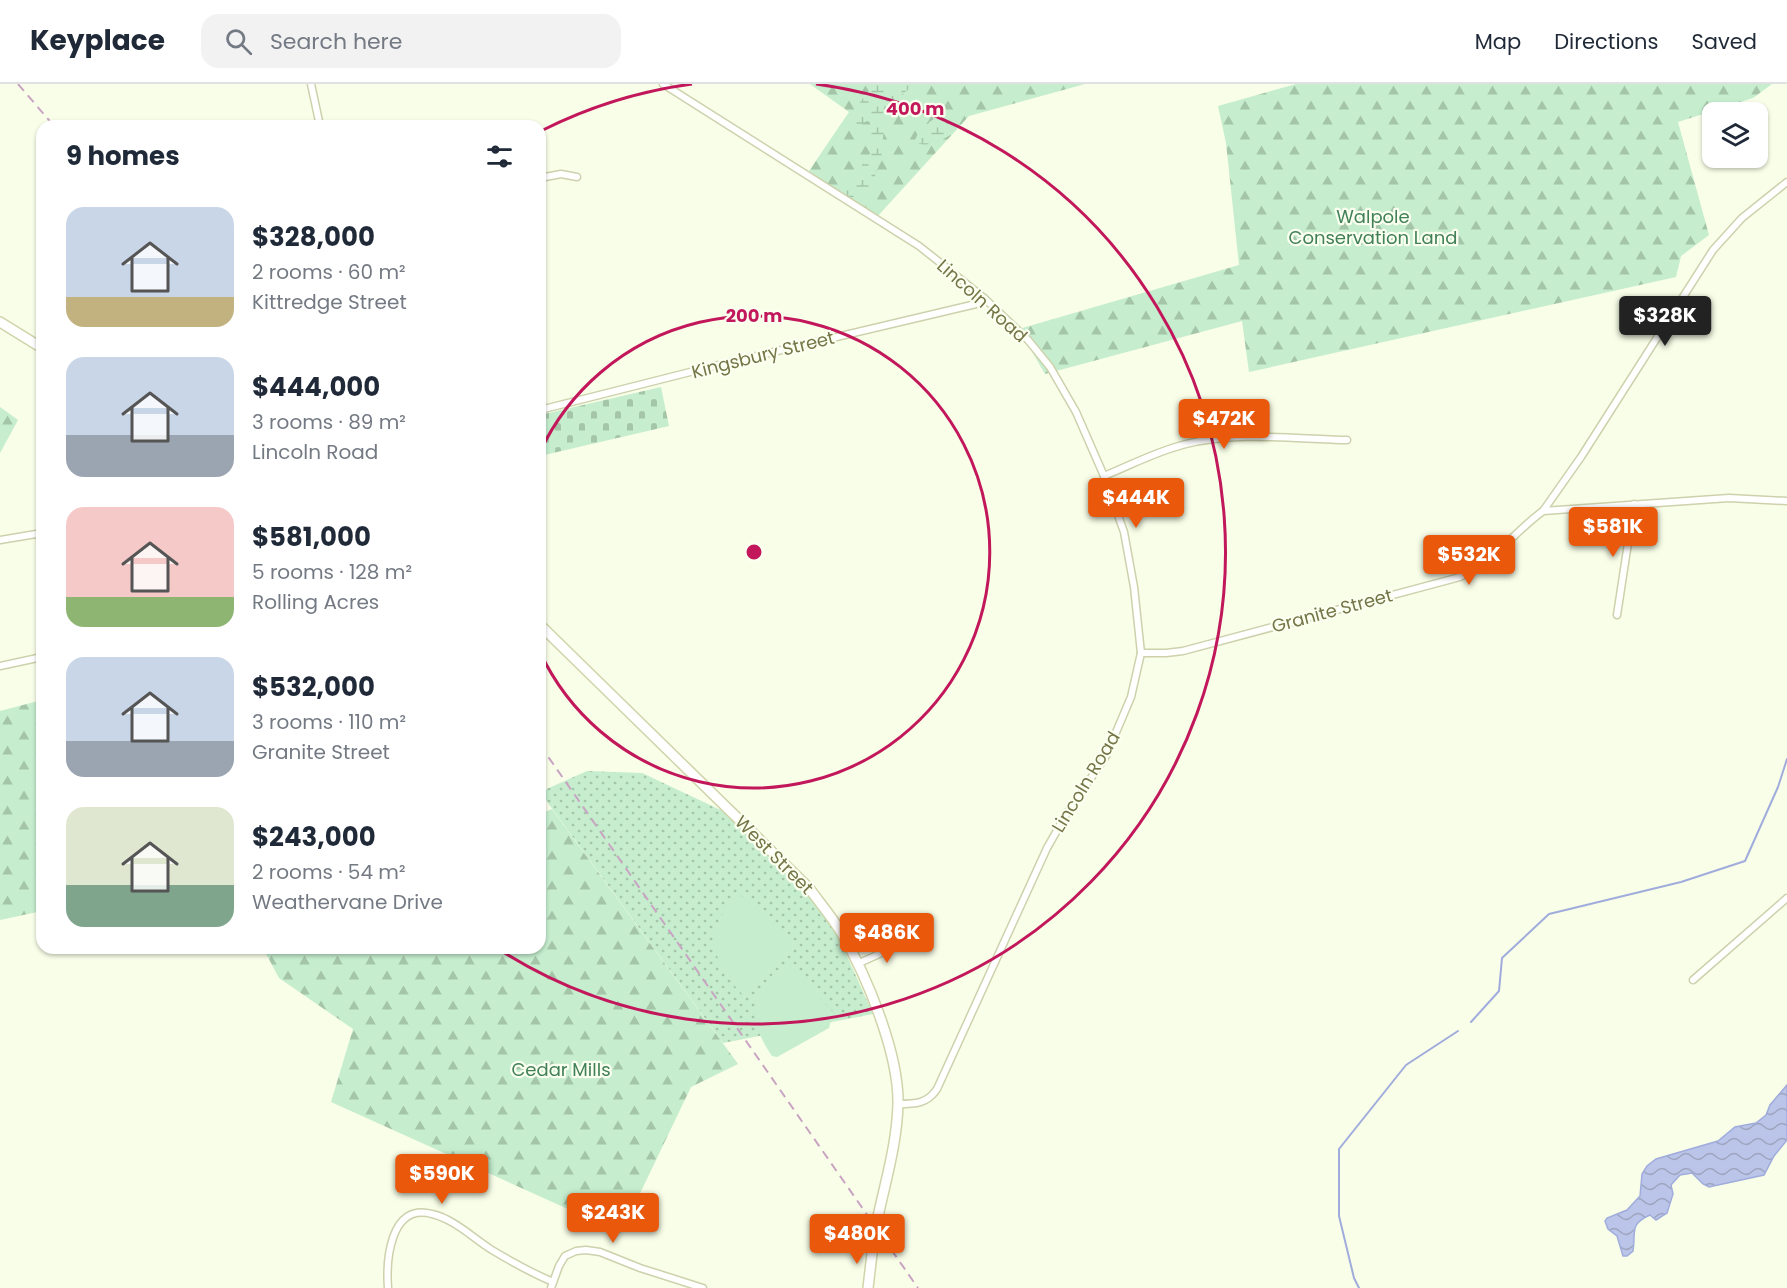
<!DOCTYPE html>
<html lang="en">
<head>
<meta charset="utf-8">
<style>
	body { margin:0; font-family:Poppins,sans-serif; background:#f2f2f3; color:#1f2937; height:100vh; display:flex; flex-direction:column; font-size:22px; white-space:nowrap }
	* { box-sizing:border-box; margin:0 }
	p { font-size:20px; color:#747a83 }
	.icon { flex:none; width:33px; height:33px; fill:none; stroke:currentColor; stroke-width:2; stroke-linecap:round; stroke-linejoin:round }
	.map { position:relative; flex:1; overflow:hidden }
	.side { position:absolute; left:36px; top:36px; width:510px; height:834px; display:flex; flex-direction:column; background:#fff; border-radius:18px; box-shadow:0 2px 4px #0004 }
	.side>* { flex:none }
	.buttons { position:absolute; left:1702px; top:18px; display:grid; gap:12px }
	.buttons a { display:grid; place-items:center; width:66px; height:66px; border-radius:12px; background:#fff; box-shadow:0 2px 4px #0004; font-size:30px }
	.price { position:absolute; translate:-50% -51px; padding:0 14px; border-radius:6px; background:#ea580c; color:#fff; font-size:20px; line-height:39px; filter:drop-shadow(0 2px 3px #0008) }
	.price::after { content:''; position:absolute; left:50%; top:36px; width:18px; height:14px; margin-left:-9px; background:inherit; clip-path:polygon(0 0,100% 0,50% 100%) }
	.price.on { background:#222; color:#fff }
	ul { padding:0; list-style:none }
	li { display:flex; align-items:center; gap:18px; height:150px; padding:0 30px }
	li span { display:grid; place-items:center; flex:none; width:168px; height:120px; border-radius:18px; color:#555 }
	li>.icon { margin-inline-start:auto }
	span .icon { width:72px; height:72px; fill:#fffc; stroke-width:1 }
	li b { font-size:26px }
	h2 { display:flex; justify-content:space-between; align-items:center; height:72px; padding:0 30px; font-size:26px }
	header { display:flex; align-items:center; gap:36px; box-sizing:border-box; height:84px; padding:0 30px; background:#fff; border-bottom:2px solid #e0e1e3 }
	header strong { font-size:28px }
	nav { display:flex; gap:33px; margin-inline-start:auto; font-size:21px }
	.search { width:420px; height:54px; background:#f2f2f3; display:flex; align-items:center; gap:15px; box-sizing:border-box; padding:0 21px; border-radius:18px; color:#747a83; font-size:22px }
	.map>svg:first-child { display:block }
	.grass { fill:url(#grass-dots) }
	.forest { fill:url(#forest-firs) }
	.wetland { fill:url(#wetland-marsh) }
	.cemetery { fill:url(#cemetery-stones) }
	.pitch { fill:#c5edce }
	.water { fill:url(#water-waves); stroke:#a0acdc; stroke-width:1.5 }
	.lines { fill:none; stroke-linecap:round; stroke-linejoin:round }
	.stream { stroke:#a0acdc; stroke-width:2 }
	.street-casing { stroke:#ced1ac; stroke-width:9 }
	.secondary-casing { stroke:#d1d4aa; stroke-width:12 }
	.street { stroke:#fff; stroke-width:6 }
	.secondary { stroke:#fff; stroke-width:9 }
	.rail { stroke:#caa4c3; stroke-width:2; stroke-dasharray:9 6; stroke-linecap:butt }
	.secondary-bridge-casing { stroke:#d1d4aa; stroke-width:12; stroke-linecap:butt }
	.secondary-bridge { stroke:#fff; stroke-width:9 }
	.ring { fill:none; stroke:#c2185b; stroke-width:3 }
	.labels { text-anchor:middle; stroke-width:4.5; stroke-linejoin:round; paint-order:stroke }
	.park-label { font-size:18px; fill:#418157; stroke:#fbfff0 }
	.street-label { font-size:18px; fill:#757547; stroke:#fbfff0 }
	.centre { fill:#c2185b; stroke:#fbfff0; stroke-width:3 }
	.ring-label { font-size:18px; text-anchor:middle; font-weight:bold; fill:#c2185b; stroke:#fbfff0; stroke-width:4.5; stroke-linejoin:round; paint-order:stroke }
</style>
</head>
<body>
<header>
<strong>Keyplace</strong>
<div class="search"><svg class="icon" aria-label="search" viewBox="0 0 24 24"><circle cx="10" cy="10" r="6"/><path d="M15 15l6 6"/></svg>Search here</div>
<nav><a>Map</a><a>Directions</a><a>Saved</a></nav>
</header>
<div class="map">
<svg width="1787" height="1204" viewBox="0 0 1787 1204">
	<defs>
		<pattern id="grass-dots" width="8" height="8" patternUnits="userSpaceOnUse" patternTransform="scale(1.5)"><rect width="8" height="8" fill="#c5edce"/><path d="M2 2h.1M6 6h.1" fill="none" stroke="#a5c5a9" stroke-width="1.8" stroke-linecap="round"/></pattern>
		<pattern id="forest-firs" width="22" height="20" patternUnits="userSpaceOnUse" patternTransform="scale(1.5)"><rect width="22" height="20" fill="#c5edce"/><path d="M5 1l3.5 6h-7zM16 11l3.5 6h-7z" fill="#a5c5a9"/></pattern>
		<pattern id="wetland-marsh" width="20" height="14" patternUnits="userSpaceOnUse" patternTransform="scale(1.5)"><rect width="20" height="14" fill="#c5edce"/><path d="M1 5h8M5 5V1M11 12h8M15 12V8" fill="none" stroke="#a5c5a9"/></pattern>
		<pattern id="cemetery-stones" width="16" height="16" patternUnits="userSpaceOnUse" patternTransform="scale(1.5)"><rect width="16" height="16" fill="#c5edce"/><path d="M2 7V4a2 2 0 0 1 4 0v3zM10 15v-3a2 2 0 0 1 4 0v3z" fill="#a5c5a9"/></pattern>
		<pattern id="water-waves" width="16" height="10" patternUnits="userSpaceOnUse" patternTransform="scale(1.5)"><rect width="16" height="10" fill="#bbc5e9"/><path d="M0 5q4-4 8 0t8 0" fill="none" stroke="#9da5bf"/></pattern>
	</defs>
	<rect width="100%" height="100%" fill="#f8fee8"/>
	<path class="grass" d="M587,687L642,689L744,737L812,806L838,852L873,930L723,959L540,708Z"/>
	<g class="forest">
		<path d="M810,0H1085L969,32L876,134L809,87L849,28Z"/>
		<path d="M1296,0H1772L1753,14L1678,38L1709,151L1681,172L1676,193L1249,288L1242,237L1045,290L1019,245L1239,181L1226,59L1218,22Z"/>
		<path d="M0,323L18,336L0,369Z"/>
		<path d="M42,616V827L0,836V627Z"/>
		<path d="M552,725L738,980L691,1003L621,1149L331,1018L353,945L279,894L263,864H540V730Z"/>
	</g>
	<g class="wetland">
		<path d="M873,0H930L915,1L898,13L886,18L883,27L884,43L881,76L867,113L860,117L846,115L844,108L873,65L870,38L867,37L857,44L853,42C849,27 866,13 873,0Z"/>
		<path d="M940,32C946,34 952,44 952,50C942,56 925,66 915,57C917,47 930,36 940,32Z"/>
	</g>
	<path class="cemetery" d="M661,303L669,342L540,372V331Z"/>
	<g class="pitch">
		<path d="M739,810L790,854L792,859L791,863L743,911C710,877 702,845 739,810Z"/>
		<path d="M787,879L833,928L829,944L777,973L772,972C745,932 748,908 787,879Z"/>
	</g>
	<path class="water" d="M1787,1001V1056L1774,1072L1764,1091L1709,1103L1703,1100L1692,1089L1680,1091L1671,1101L1673,1110L1667,1129L1656,1136L1650,1131C1629,1140 1636,1148 1633,1167L1627,1172H1623L1617,1152L1608,1145L1605,1137L1607,1134L1627,1126L1640,1112L1642,1090L1647,1082L1656,1075L1718,1057L1735,1043L1756,1039L1766,1031L1770,1021Z"/>
	<g class="lines">
		<g class="stream">
			<path d="M1471,938L1499,907L1502,874L1549,830L1681,798L1745,777L1778,703L1787,675"/>
			<path d="M1359,1204L1354,1194L1339,1132V1065L1406,981L1458,947"/>
		</g>
		<g class="street-casing">
			<g id="street">
				<path d="M311,0L320,42"/>
				<path d="M663,0L919,162L938,177L984,214L1028,256L1050,283L1076,328L1104,392L1124,448L1134,503L1141,569L1131,613L1106,672L1067,729L1047,764L937,1005C927,1020 915,1020 898,1020"/>
				<path d="M540,94L561,90L577,93"/>
				<path d="M540,326L710,283L976,220L984,214"/>
				<path d="M1104,392C1131,381 1157,367 1186,360C1237,347 1294,355 1347,356"/>
				<path d="M1543,427L1581,373L1713,166L1742,134L1787,98"/>
				<path d="M0,456L42,449"/>
				<path d="M1617,531L1634,420"/>
				<path d="M1141,569H1166L1183,567L1460,493C1494,478 1514,448 1543,427L1729,414L1787,417"/>
				<path d="M0,582L42,573"/>
				<path d="M857,880L906,858"/>
				<path d="M1693,896L1787,814"/>
				<path d="M388,1204C386,1177 390,1118 432,1130C454,1135 473,1154 492,1166C512,1178 532,1189 553,1198"/>
				<path d="M551,1204L559,1182L565,1172L576,1167L586,1166L600,1168L640,1184L703,1204"/>
			</g>
		</g>
		<g class="secondary-casing">
			<g id="secondary">
				<path d="M0,238L42,264"/>
				<path d="M540,541L809,804C820,819 832,833 841,848C867,892 899,970 898,1020C897,1060 885,1099 877,1137"/>
				<path d="M868,1204L873,1161"/>
			</g>
		</g>
		<use href="#street" class="street"/>
		<use href="#secondary" class="secondary"/>
		<g class="rail">
			<path d="M18,0L54,42"/>
			<path d="M540,661L918,1204"/>
		</g>
		<g class="secondary-bridge-casing">
			<path id="secondary-bridge" d="M873,1161L877,1137"/>
		</g>
		<use href="#secondary-bridge" class="secondary-bridge"/>
	</g>
	<g class="ring">
		<path d="M540 368A236 236 0 1 1 540 568"/>
		<path d="M543 46A472 472 0 0 1 692 0M816 0A472 472 0 1 1 500 866"/>
	</g>
	<g class="labels">
		<g class="park-label">
			<text x="1373" y="139">Walpole<tspan x="1373" dy="21">Conservation Land</tspan></text>
			<text x="561" y="992">Cedar Mills</text>
		</g>
		<g class="street-label">
			<text transform="translate(982 217) rotate(42)" y="6">Lincoln Road</text>
			<text transform="translate(763 271) rotate(-14)" y="6">Kingsbury Street</text>
			<text transform="translate(1332 527) rotate(-15)" y="6">Granite Street</text>
			<text transform="translate(1086 698) rotate(-59)" y="6">Lincoln Road</text>
			<text transform="translate(774 771) rotate(45)" y="6">West Street</text>
		</g>
	</g>
	<circle cx="754" cy="468" r="9" class="centre"/>
	<g class="ring-label">
		<text x="915" y="31">400 m</text>
		<text x="754" y="238">200 m</text>
	</g>
</svg>
<div class="buttons">
<a><svg class="icon" aria-label="layers" viewBox="0 0 24 24"><path d="M12 4l9 5-9 5-9-5zM3 14l9 5 9-5"/></svg></a>
</div>
<b class="price on" style="left:1665px;top:263px">$328K</b>
<b class="price" style="left:1224px;top:366px">$472K</b>
<b class="price" style="left:1136px;top:445px">$444K</b>
<b class="price" style="left:1613px;top:474px">$581K</b>
<b class="price" style="left:1469px;top:502px">$532K</b>
<b class="price" style="left:887px;top:880px">$486K</b>
<b class="price" style="left:442px;top:1121px">$590K</b>
<b class="price" style="left:613px;top:1160px">$243K</b>
<b class="price" style="left:857px;top:1181px">$480K</b>
<section class="side">
<h2>9 homes<svg class="icon" aria-label="filters" viewBox="0 0 24 24"><path d="M4 7h16M4 17h16"/><circle cx="9" cy="7" r="2"/><circle cx="15" cy="17" r="2"/></svg></h2>
<ul>
<li><span style="background:linear-gradient(#c9d6e8 75%,#c2b280 0)"><svg class="icon" aria-label="home" viewBox="0 0 24 24"><path d="M3 11l9-7 9 7M6 9v11h12V9"/></svg></span><div><b>$328,000</b><p>2 rooms · 60 m²</p><p>Kittredge Street</p></div></li>
<li><span style="background:linear-gradient(#c9d6e8 65%,#9aa5b1 0)"><svg class="icon" aria-label="home" viewBox="0 0 24 24"><path d="M3 11l9-7 9 7M6 9v11h12V9"/></svg></span><div><b>$444,000</b><p>3 rooms · 89 m²</p><p>Lincoln Road</p></div></li>
<li><span style="background:linear-gradient(#f6c9c9 75%,#8fb573 0)"><svg class="icon" aria-label="home" viewBox="0 0 24 24"><path d="M3 11l9-7 9 7M6 9v11h12V9"/></svg></span><div><b>$581,000</b><p>5 rooms · 128 m²</p><p>Rolling Acres</p></div></li>
<li><span style="background:linear-gradient(#c9d6e8 70%,#9aa5b1 0)"><svg class="icon" aria-label="home" viewBox="0 0 24 24"><path d="M3 11l9-7 9 7M6 9v11h12V9"/></svg></span><div><b>$532,000</b><p>3 rooms · 110 m²</p><p>Granite Street</p></div></li>
<li><span style="background:linear-gradient(#dfe7d0 65%,#7fa58c 0)"><svg class="icon" aria-label="home" viewBox="0 0 24 24"><path d="M3 11l9-7 9 7M6 9v11h12V9"/></svg></span><div><b>$243,000</b><p>2 rooms · 54 m²</p><p>Weathervane Drive</p></div></li>
</ul>
</section>
</div>
</body>
</html>
